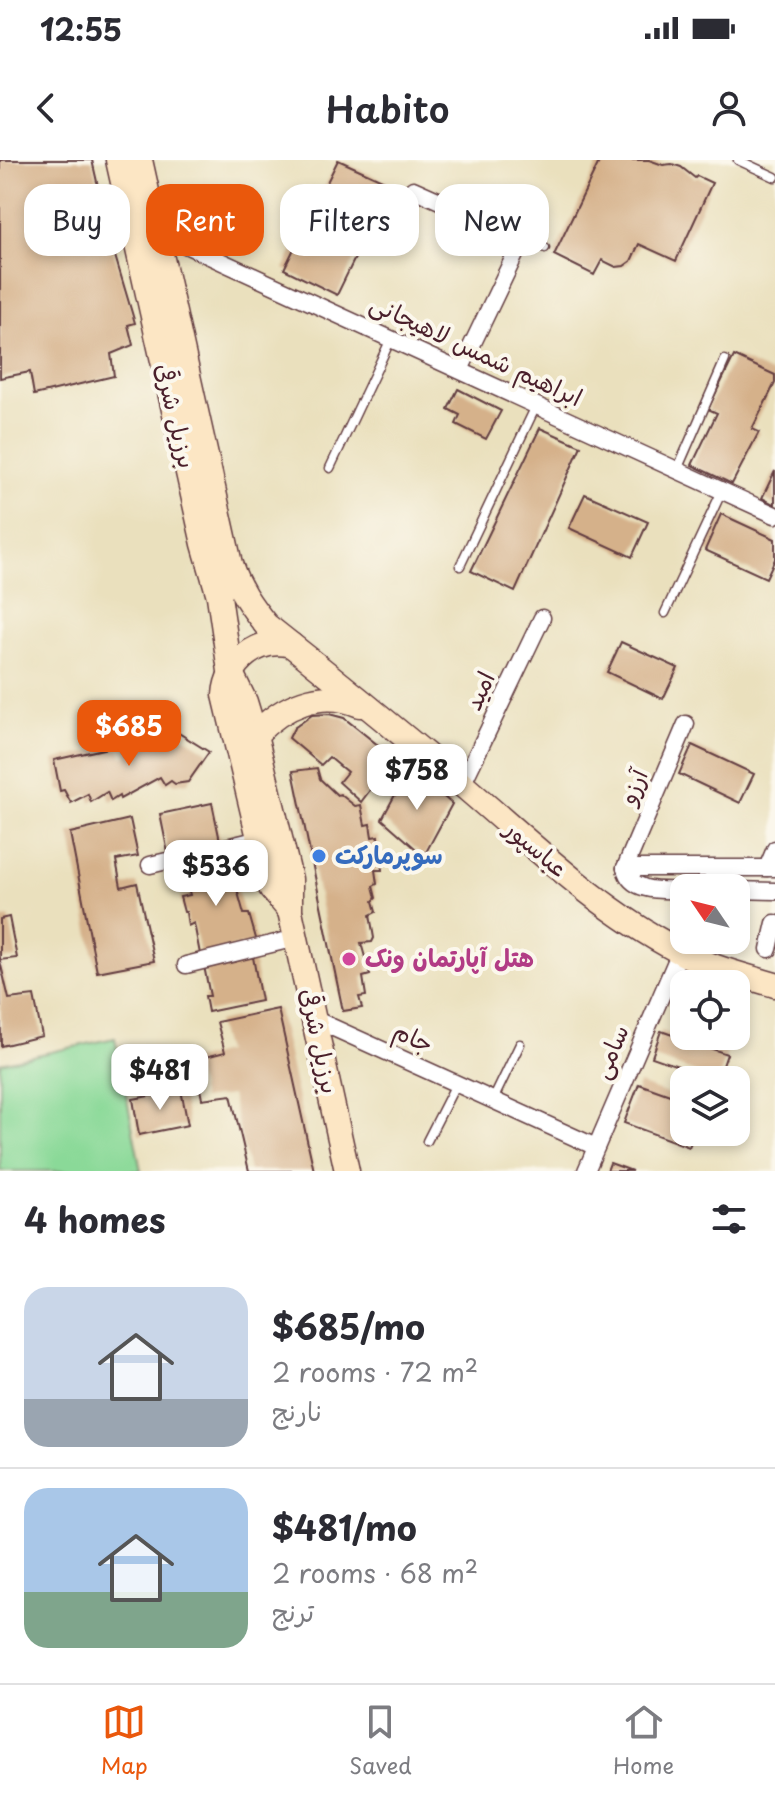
<!DOCTYPE html>
<html lang="en">
<head>
<meta charset="utf-8">
<style>
	body { margin:0; font-family:"Playpen Sans","Playpen Sans Arabic",sans-serif; background:#f7f7f7; color:#2b2b33; height:100vh; display:flex; flex-direction:column; font-size:30px; white-space:nowrap }
	* { box-sizing:border-box; margin:0 }
	p { font-size:26px; color:#7c7c81 }
	.icon { flex:none; width:44px; height:44px; fill:none; stroke:currentColor; stroke-width:2; stroke-linecap:round; stroke-linejoin:round }
	.map { position:relative; height:1011px; overflow:hidden }
	.side { display:flex; flex-direction:column; background:#fff; flex:1 }
	.side>* { flex:none }
	.banner { position:absolute; left:24px; top:24px; width:728px; height:72px; display:flex; gap:16px }
	.needle { width:52px; rotate:305deg }
	.controls { position:absolute; left:670px; top:714px; display:grid; gap:16px }
	.controls a { display:grid; place-items:center; width:80px; height:80px; border-radius:16px; background:#fff; box-shadow:0 4px 12px #0003; font-size:40px }
	.price { position:absolute; translate:-50% -68px; padding:0 18px; border-radius:16px; background:#fff; color:#222; font-size:26px; line-height:52px; filter:drop-shadow(0 2px 4px #0008) }
	.price::after { content:''; position:absolute; left:50%; top:48px; width:24px; height:18px; margin-left:-12px; background:inherit; clip-path:polygon(0 0,100% 0,50% 100%) }
	.price.selected { background:#ea580c; color:#fff }
	ul { padding:0; list-style:none }
	li { display:flex; align-items:center; gap:24px; height:200px; padding:0 24px }
	li+li { border-top:2px solid #e1e1e2 }
	li span { display:grid; place-items:center; flex:none; width:224px; height:160px; border-radius:24px; color:#555 }
	li>.icon { margin-inline-start:auto }
	span .icon { width:96px; height:96px; fill:#fffc; stroke-width:1 }
	li b { font-size:34px }
	h2 { display:flex; justify-content:space-between; align-items:center; height:96px; padding:0 24px; font-size:34px }
	.tag { padding:0 28px; border-radius:24px; background:#fff; box-shadow:0 4px 12px #0003; font-size:28px; line-height:72px }
	.tag.selected { background:#ea580c; color:#fff }
	.status { display:flex; justify-content:space-between; align-items:center; height:56px; padding:0 40px; background:#fff; direction:ltr }
	.status svg { height:22px; fill:currentColor }
	header { display:flex; justify-content:space-between; align-items:center; height:104px; padding:0 24px; background:#fff; font-size:36px; font-weight:600 }
	.dock { display:flex; justify-content:space-around; align-items:center; height:112px; border-top:2px solid #e1e1e2; background:#fff; font-size:22px; color:#7c7c81 }
	.dock a { display:grid; justify-items:center; gap:4px }
	.dock .selected { color:#ea580c }
	.map>svg:first-child { display:block }
	.green { fill:#8ad998; stroke:#6a7c62; stroke-width:2 }
	.building { fill:#d5b18a }
	.lines { fill:none; stroke-linecap:round; stroke-linejoin:round }
	.lane-casing { stroke:#623c41; stroke-width:11 }
	.street-casing { stroke:#623c41; stroke-width:19 }
	.secondary-casing { stroke:#623c41; stroke-width:27 }
	.lane { stroke:#fff; stroke-width:8 }
	.street { stroke:#fff; stroke-width:16 }
	.secondary { stroke:#fce6c4; stroke-width:24 }
	.shop-dot { fill:#3f7fe0; stroke:#fbf7ec; stroke-width:3 }
	.hotel-dot { fill:#d1479c; stroke:#fbf7ec; stroke-width:3 }
	.labels { text-anchor:middle; stroke-width:8; stroke-linejoin:round; paint-order:stroke }
	.street-label { font-size:24px; fill:#4a1f2b; stroke:#fbf7ec }
	.shop-label { font-size:24px; font-weight:bold; fill:#366cbe; stroke:#fbf7ec; text-anchor:start }
	.hotel-label { font-size:24px; font-weight:bold; fill:#b23c85; stroke:#fbf7ec; text-anchor:start }
</style>
</head>
<body>
<div class="status"><b>12:55</b><svg viewBox="0 0 49 12"><path d="M0 12V9h3v3zM5 12V6h3v6zM10 12V3h3v9zM15 12V0h3v12zM26 1h20v11H26zM47 4h2v5h-2z"/></svg></div>
<header><svg class="icon" aria-label="back" viewBox="0 0 24 24"><path d="M15 5l-7 7 7 7"/></svg>Habito<svg class="icon" aria-label="person" viewBox="0 0 24 24"><circle cx="12" cy="8" r="4"/><path d="M4 21q1-7 8-7t8 7"/></svg></header>
<div class="map">
<svg width="775" height="1011" viewBox="0 0 775 1011">
	<rect width="100%" height="100%" fill="#fbf7ec"/>
	<filter id="ink" filterUnits="userSpaceOnUse"><feTurbulence type="fractalNoise" baseFrequency=".0125" numOctaves="2"/><feDisplacementMap in="SourceGraphic" scale="16" xChannelSelector="R" yChannelSelector="G"/><feConvolveMatrix kernelMatrix="1 2 1 2 8 2 1 2 1" color-interpolation-filters="sRGB"/></filter>
	<filter id="wash" filterUnits="userSpaceOnUse"><feTurbulence type="fractalNoise" baseFrequency=".006" numOctaves="4" result="noise"/><feDisplacementMap in="SourceGraphic" scale="32" xChannelSelector="R" yChannelSelector="G"/><feGaussianBlur stdDeviation="1.8" result="paint"/><feColorMatrix in="noise" values="0 0 0 0 0 0 0 0 0 0 0 0 0 0 0 0 0 1.4 0 .05"/><feComposite in="paint" operator="in"/></filter>
	<g filter="url(#wash)">
		<rect width="100%" height="100%" fill="#eae0bd"/>
		<path class="green" d="M115,878L141,1011H0V903Z"/>
		<g id="blocks">
			<g class="building">
				<path d="M0,0H92L110,79L135,163L128,165L133,185L111,194L114,216L34,235L30,212L0,218Z"/>
				<path d="M338,0L391,24L337,135L284,109Z"/>
				<path d="M600,0H649L663,5L672,4L681,7L695,18L697,16L712,23L676,101L639,84L631,101L624,106L616,107L602,100L594,115L554,95Z"/>
				<path d="M734,196L775,215V223L752,269L759,272L732,324L692,305L717,253L708,249Z"/>
				<path d="M458,229L501,251L486,279L456,264L460,255L448,249Z"/>
				<path d="M540,268L581,286L515,432L471,411Z"/>
				<path d="M775,311V345L762,338Z"/>
				<path d="M585,334L648,362L632,397L569,368Z"/>
				<path d="M721,354L775,379V399L766,418L705,390Z"/>
				<path d="M621,482L678,508L663,539L607,512Z"/>
				<path d="M329,554L344,558L394,598L361,642L339,622L347,612L329,597L321,605L289,578L294,568L312,555Z"/>
				<path d="M166,572H177L209,592L188,622L175,624L171,621L165,625L160,617L120,639L119,636L111,641L107,632L91,642L88,634L71,643L64,630L60,631L54,600L117,586L123,597L127,595V591L142,582V580L164,576Z"/>
				<path d="M692,585L754,614L740,643L679,614Z"/>
				<path d="M410,607L452,644L424,696L382,659Z"/>
				<path d="M317,608L320,619L337,635L340,634L355,646L361,645L365,665L370,664L372,677L378,676L382,710H375L377,724L373,726L376,738L373,741L376,752L370,755L374,778L372,782L361,783L370,815L363,817L366,836L359,837L362,848L343,851L293,611Z"/>
				<path d="M212,643L220,681L168,693L160,654Z"/>
				<path d="M130,659L138,696L116,700L121,727L137,723L154,801L97,812L70,673Z"/>
				<path d="M228,697L244,754H249L257,782L200,794L194,763L188,766L186,752H184L180,737L190,735L183,709Z"/>
				<path d="M9,757L17,798L0,800V759Z"/>
				<path d="M253,797L261,841L208,852L205,836H210L204,806Z"/>
				<path d="M0,801L9,839L34,836L42,876L1,886Z"/>
				<path d="M278,849L314,1011H249L231,935L202,939L194,900L225,892L217,862Z"/>
				<path d="M661,871L727,894L718,920L652,897Z"/>
				<path d="M639,924L684,940V972H695L689,987L624,963Z"/>
				<path d="M181,930L188,965L139,975L133,939Z"/>
				<path d="M610,1003L632,1011H607Z"/>
			</g>
		</g>
	</g>
	<g filter="url(#ink)">
		<use href="#blocks" fill-opacity="0" stroke="#623c41" stroke-width="2"/>
		<g class="lines">
			<g class="lane-casing">
				<g id="lane">
					<path d="M738,0L775,17"/>
					<path d="M523,79L545,88"/>
					<path d="M330,308L391,179"/>
					<path d="M677,310L725,200"/>
					<path d="M460,406L536,246"/>
					<path d="M665,453L722,331"/>
					<path d="M493,940L520,884"/>
					<path d="M427,981L456,924"/>
				</g>
			</g>
			<g class="street-casing">
				<g id="street">
					<path d="M413,29L523,78L460,210"/>
					<path d="M157,72L775,355"/>
					<path d="M462,625L542,458"/>
					<path d="M150,705L260,679"/>
					<path d="M625,708L686,564"/>
					<path d="M625,708H775"/>
					<path d="M625,708C631,734 664,730 684,730"/>
					<path d="M767,708L775,689"/>
					<path d="M736,730L775,731"/>
					<path d="M769,789L775,763"/>
					<path d="M186,805L296,778"/>
					<path d="M314,859L596,987"/>
					<path d="M586,1011L680,792"/>
				</g>
			</g>
			<g class="secondary-casing">
				<g id="secondary">
					<path d="M118,0L204,384L219,436L230,511L245,542L255,575L290,719V751L347,1011"/>
					<path d="M140,0L230,404C238,428 250,445 266,465C331,516 396,569 460,623C530,682 595,747 677,790C708,807 742,815 775,825"/>
					<path d="M255,575C282,546 321,528 360,545"/>
					<path d="M290,751L271,728L225,535C227,503 258,476 291,485"/>
				</g>
			</g>
			<use href="#lane" class="lane"/>
			<use href="#street" class="street"/>
			<use href="#secondary" class="secondary"/>
		</g>
	</g>
	<circle class="shop-dot" cx="319" cy="696" r="8"/>
	<circle class="hotel-dot" cx="349" cy="799" r="8"/>
	<g class="labels">
		<g class="street-label">
			<text transform="translate(476 191) rotate(25)" y="8">ابراهیم شمس لاهیجانی</text>
			<text transform="translate(175 256) rotate(77)" y="8">برزیل شرقی</text>
			<text transform="translate(480 531) rotate(-65)" y="8">امید</text>
			<text transform="translate(634 627) rotate(-67)" y="8">آرزو</text>
			<text transform="translate(536 689) rotate(40)" y="8">عباسپور</text>
			<text transform="translate(413 878) rotate(24)" y="8">جام</text>
			<text transform="translate(319 881) rotate(78)" y="8">برزیل شرقی</text>
			<text transform="translate(611 892) rotate(-67)" y="8">سامی</text>
		</g>
		<g class="shop-label">
			<text x="335" y="704">سوپرمارکت</text>
		</g>
		<g class="hotel-label">
			<text x="365" y="807">هتل آپارتمان ونک</text>
		</g>
	</g>
</svg>
<div class="controls">
<a><svg class="needle" viewBox="-14 -14 28 28"><path d="M0-13l5 13h-10z" fill="#e53935"/><path d="M0 13l5-13h-10z" fill="#7c7c81"/></svg></a>
<a><svg class="icon" aria-label="locate" viewBox="0 0 24 24"><circle cx="12" cy="12" r="6"/><path d="M12 2v4M12 18v4M2 12h4M18 12h4"/></svg></a>
<a><svg class="icon" aria-label="layers" viewBox="0 0 24 24"><path d="M12 4l9 5-9 5-9-5zM3 14l9 5 9-5"/></svg></a>
</div>
<b class="price selected" style="left:129px;top:608px">$685</b>
<b class="price" style="left:417px;top:652px">$758</b>
<b class="price" style="left:216px;top:748px">$536</b>
<b class="price" style="left:160px;top:952px">$481</b>
<div class="banner">
<a class="tag">Buy</a>
<a class="tag selected">Rent</a>
<a class="tag">Filters</a>
<a class="tag">New</a>
</div>
</div>
<section class="side">
<h2>4 homes<svg class="icon" aria-label="filters" viewBox="0 0 24 24"><path d="M4 7h16M4 17h16"/><circle cx="9" cy="7" r="2"/><circle cx="15" cy="17" r="2"/></svg></h2>
<ul>
<li><span style="background:linear-gradient(#c9d6e8 70%,#9aa5b1 0)"><svg class="icon" aria-label="home" viewBox="0 0 24 24"><path d="M3 11l9-7 9 7M6 9v11h12V9"/></svg></span><div><b>$685/mo</b><p>2 rooms · 72 m²</p><p>نارنج</p></div></li>
<li><span style="background:linear-gradient(#a9c7e8 65%,#7fa58c 0)"><svg class="icon" aria-label="home" viewBox="0 0 24 24"><path d="M3 11l9-7 9 7M6 9v11h12V9"/></svg></span><div><b>$481/mo</b><p>2 rooms · 68 m²</p><p>ترنج</p></div></li>
</ul>
</section>
<nav class="dock">
<a class="selected"><svg class="icon" aria-label="map" viewBox="0 0 24 24"><path d="M3 6l6-2 6 2 6-2v14l-6 2-6-2-6 2zM9 4v14M15 6v14"/></svg>Map</a>
<a><svg class="icon" aria-label="saved" viewBox="0 0 24 24"><path d="M7 4h10v16l-5-4-5 4z"/></svg>Saved</a>
<a><svg class="icon" aria-label="home" viewBox="0 0 24 24"><path d="M3 11l9-7 9 7M6 9v11h12V9"/></svg>Home</a>
</nav>
</body>
</html>
